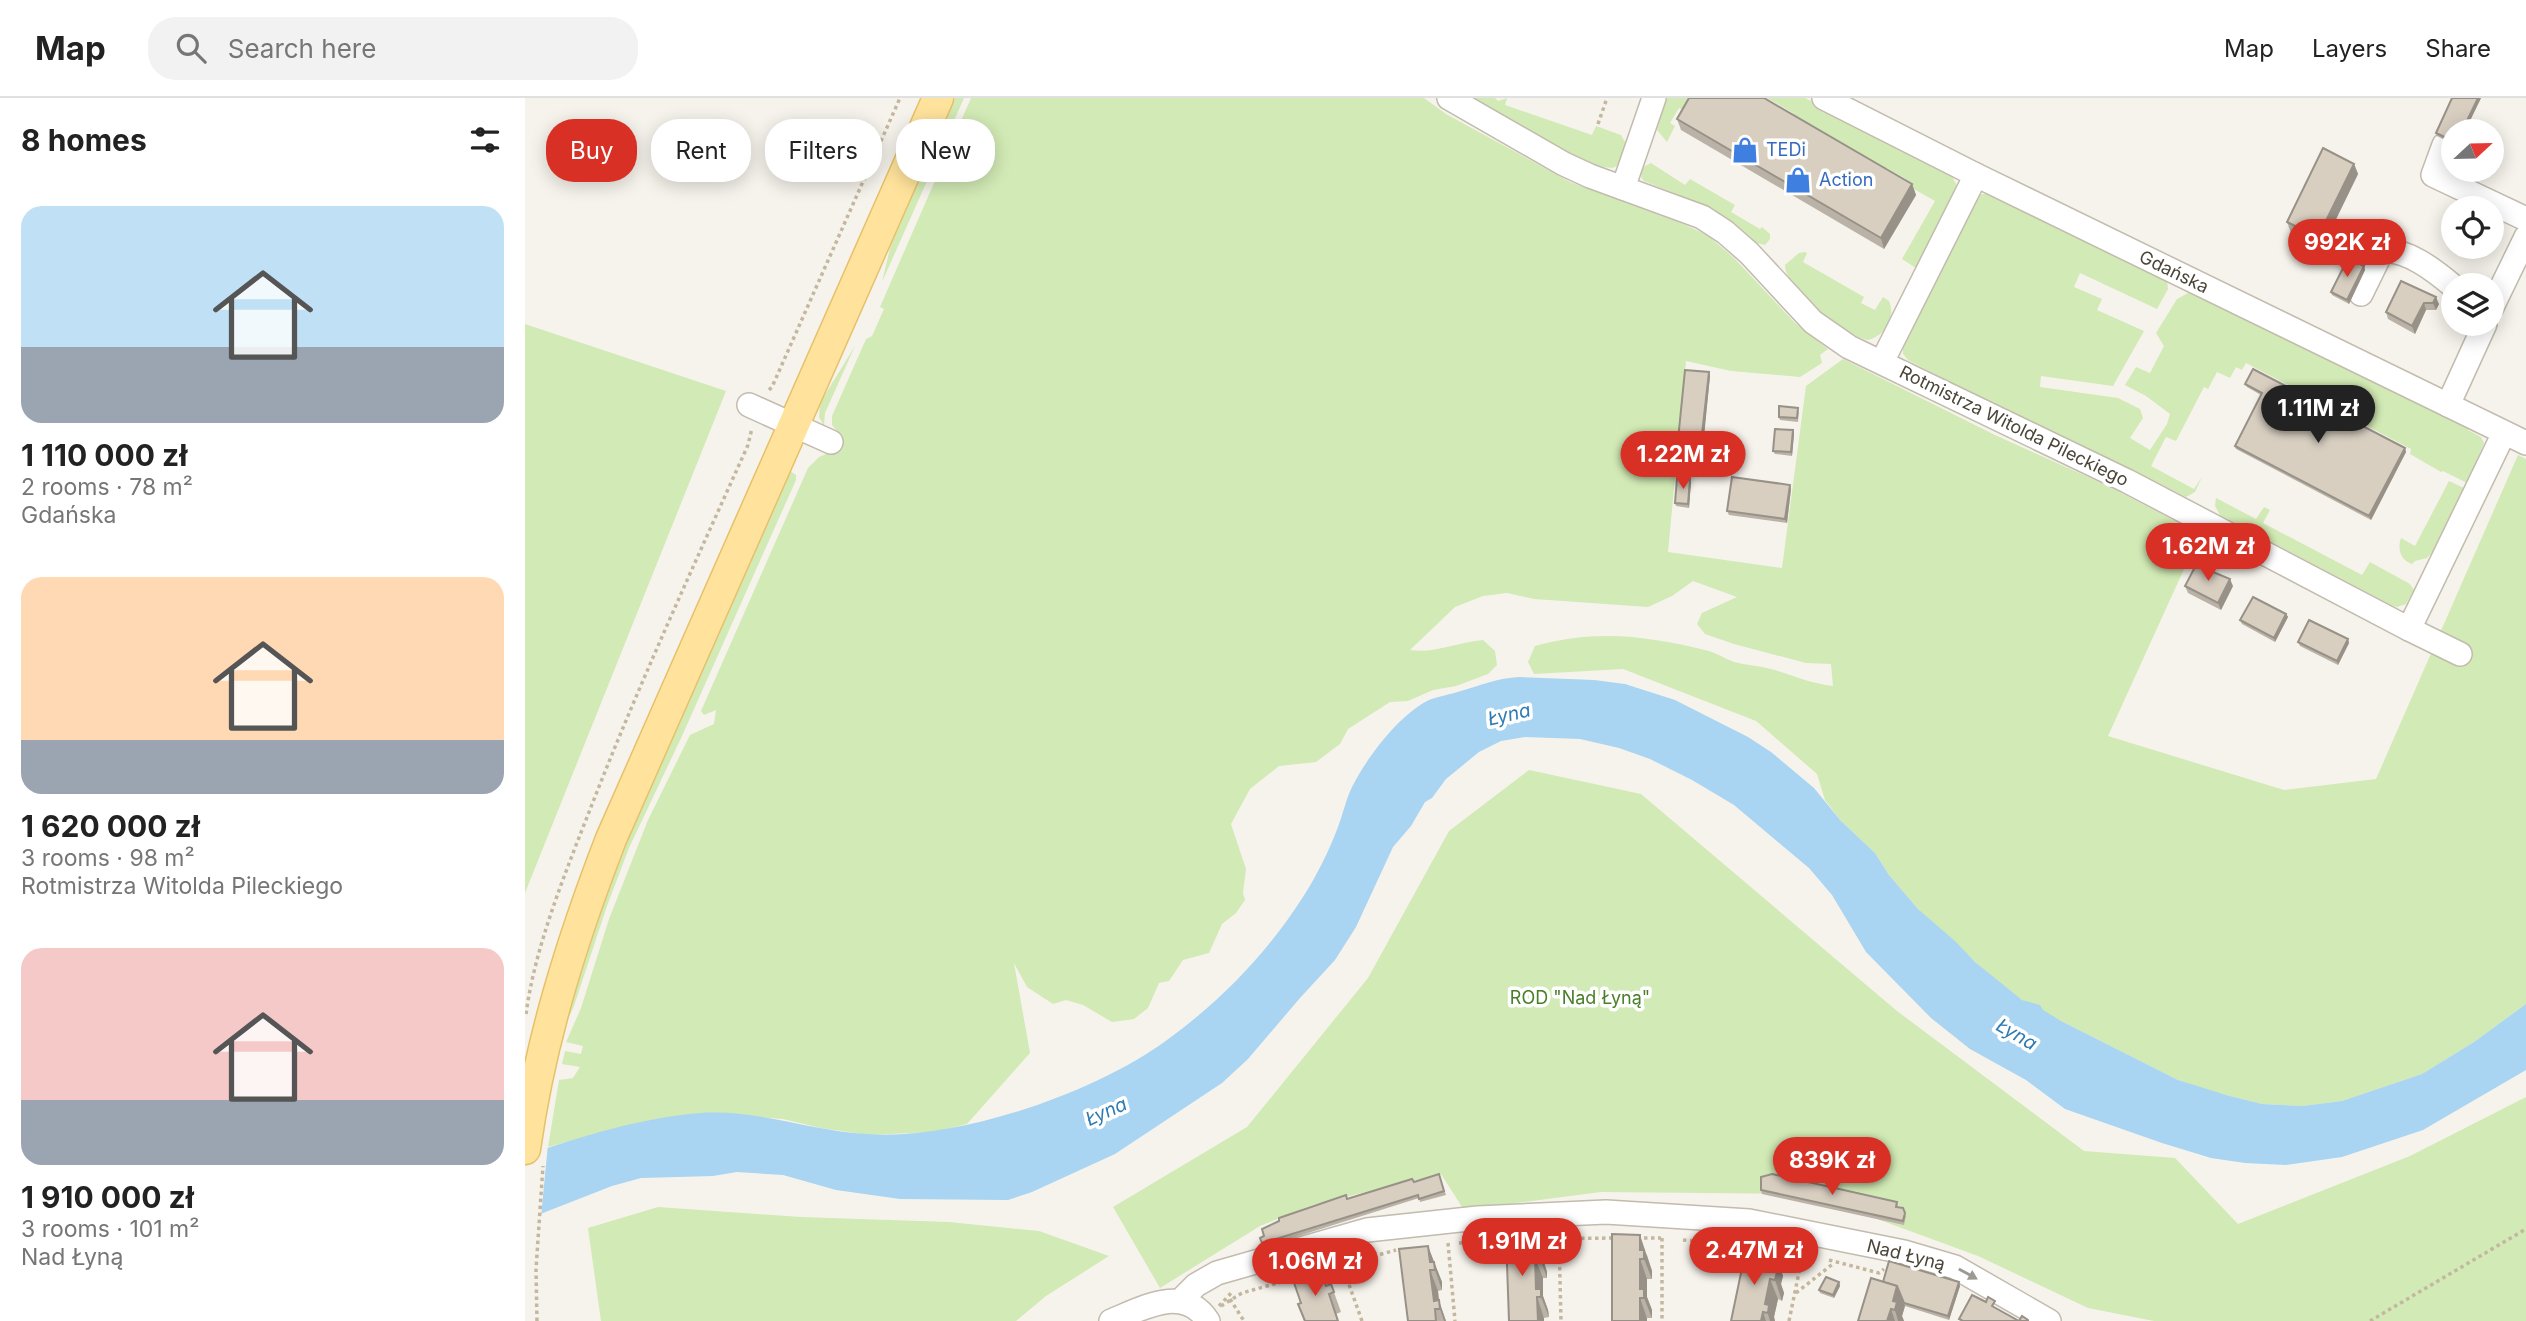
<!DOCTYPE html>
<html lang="en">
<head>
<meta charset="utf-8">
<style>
	body { margin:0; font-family:Inter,sans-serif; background:#f2f2f2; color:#222; height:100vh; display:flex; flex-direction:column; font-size:26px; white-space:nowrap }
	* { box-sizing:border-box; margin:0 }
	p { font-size:23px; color:#767676 }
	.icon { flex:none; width:38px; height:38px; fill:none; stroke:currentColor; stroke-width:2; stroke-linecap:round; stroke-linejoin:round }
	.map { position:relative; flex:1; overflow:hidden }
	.side { display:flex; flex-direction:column; background:#fff; width:525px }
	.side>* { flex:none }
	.top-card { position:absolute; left:21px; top:21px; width:665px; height:63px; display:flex; gap:14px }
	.needle { width:46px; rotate:68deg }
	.buttons { position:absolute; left:1916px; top:21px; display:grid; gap:14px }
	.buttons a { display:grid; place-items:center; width:63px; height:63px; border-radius:50%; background:#fff; box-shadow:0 4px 18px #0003; font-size:35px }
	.price { position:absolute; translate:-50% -60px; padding:0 16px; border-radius:24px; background:#d93025; color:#fff; font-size:23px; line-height:46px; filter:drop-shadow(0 2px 4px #0008) }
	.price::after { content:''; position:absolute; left:50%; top:42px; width:21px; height:16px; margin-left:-10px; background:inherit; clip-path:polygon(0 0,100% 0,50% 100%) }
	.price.on { background:#222; color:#fff }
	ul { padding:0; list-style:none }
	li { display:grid; align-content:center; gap:14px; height:371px; padding:0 21px }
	li span { display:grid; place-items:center; height:217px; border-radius:21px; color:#555 }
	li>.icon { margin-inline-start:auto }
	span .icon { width:126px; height:126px; fill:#fffc; stroke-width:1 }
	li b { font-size:30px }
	h2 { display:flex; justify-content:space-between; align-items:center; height:84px; padding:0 21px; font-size:30px }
	.tag { padding:0 24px; border-radius:28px; background:#fff; box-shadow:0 4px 18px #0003; font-size:24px; line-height:63px }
	.tag.on { background:#d93025; color:#fff }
	header { display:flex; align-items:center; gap:42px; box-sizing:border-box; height:98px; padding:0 35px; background:#fff; border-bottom:2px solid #e0e0e0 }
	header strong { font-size:33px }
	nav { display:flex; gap:38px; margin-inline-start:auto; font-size:24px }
	.search { width:490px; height:63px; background:#f2f2f2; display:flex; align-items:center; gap:18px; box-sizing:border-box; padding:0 24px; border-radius:28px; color:#767676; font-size:26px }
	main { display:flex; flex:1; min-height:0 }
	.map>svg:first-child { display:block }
	.green { fill:#d2eab5 }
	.water { fill:#a9d4f2 }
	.pier { fill:#f6f3ec }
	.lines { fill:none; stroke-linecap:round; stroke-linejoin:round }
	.minor-casing { stroke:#c2bbae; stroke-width:26 }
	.major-casing { stroke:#e6c16a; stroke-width:33 }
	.path { stroke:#c4b79f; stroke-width:3.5; stroke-dasharray:3.5 3.5; stroke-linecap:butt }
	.minor { stroke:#fff; stroke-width:23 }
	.major { stroke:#ffe39c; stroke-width:30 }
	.wall { fill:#bab2a6 }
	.shaded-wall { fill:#979187 }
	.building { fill:#d8cfc1; stroke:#979187; stroke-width:2 }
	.oneway { fill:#9c9892 }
	.labels { text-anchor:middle; stroke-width:7; stroke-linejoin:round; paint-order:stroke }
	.shop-label { font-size:18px; fill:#366cbe; stroke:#fff; text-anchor:start }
	.street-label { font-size:18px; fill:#4b4439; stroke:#fff }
	.park-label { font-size:18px; fill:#4a7f2a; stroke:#fff }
	.water-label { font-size:19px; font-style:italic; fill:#2e7ab2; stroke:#fff }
</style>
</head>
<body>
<header>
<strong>Map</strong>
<div class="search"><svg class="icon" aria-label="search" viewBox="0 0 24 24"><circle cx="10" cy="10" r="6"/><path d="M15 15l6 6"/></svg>Search here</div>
<nav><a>Map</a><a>Layers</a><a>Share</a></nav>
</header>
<main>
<section class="side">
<h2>8 homes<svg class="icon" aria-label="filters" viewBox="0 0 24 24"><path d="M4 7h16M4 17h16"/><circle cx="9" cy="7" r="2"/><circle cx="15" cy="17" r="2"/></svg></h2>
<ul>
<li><span style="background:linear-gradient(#bfe0f5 65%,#9aa5b1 0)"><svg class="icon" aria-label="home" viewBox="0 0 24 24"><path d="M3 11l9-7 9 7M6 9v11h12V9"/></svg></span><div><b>1 110 000 zł</b><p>2 rooms · 78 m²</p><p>Gdańska</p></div></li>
<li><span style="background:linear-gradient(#ffd9b3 75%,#9aa5b1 0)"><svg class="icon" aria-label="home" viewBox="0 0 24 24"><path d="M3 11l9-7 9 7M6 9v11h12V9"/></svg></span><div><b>1 620 000 zł</b><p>3 rooms · 98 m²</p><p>Rotmistrza Witolda Pileckiego</p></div></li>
<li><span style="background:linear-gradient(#f6c9c9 70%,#9aa5b1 0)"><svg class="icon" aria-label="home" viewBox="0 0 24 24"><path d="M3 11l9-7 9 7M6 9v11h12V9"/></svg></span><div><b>1 910 000 zł</b><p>3 rooms · 101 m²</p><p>Nad Łyną</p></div></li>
</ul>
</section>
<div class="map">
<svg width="2001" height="1223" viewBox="0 0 2001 1223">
	<rect width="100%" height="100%" fill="#f6f3ec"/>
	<g class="green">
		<path d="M430,0H439L357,184L366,146Z"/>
		<path d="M446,0H899L921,16L1045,84L1158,126L1182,137L1209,160L1270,225L1303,251L1295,257L1297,265L1275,279L1206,273L1161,263L1143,454L1257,470L1281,288L1318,261L1470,337L1585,389L1675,436L1583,638L1759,692L1851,681L1993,357L2001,361V906L1949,944L1897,976L1817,1003L1777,1008L1737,1006L1681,992L1653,982L1536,923L1497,902L1473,885L1393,811L1364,777L1350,755L1316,723L1300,702L1292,676L1231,623L1098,571L1009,576L1003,564L1010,548C1073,531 1122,538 1184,553C1193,556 1201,561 1209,564C1221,567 1234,568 1246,571C1267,577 1286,586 1308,588L1306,566L1281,565L1209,546L1180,536L1172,526L1177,515L1212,499L1168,483L1147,498L1123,509L1009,501L982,495L958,498L930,509L885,552C909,556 933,544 958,542L970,553L972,567L963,576L931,588L908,592L883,603L865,604L823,631L815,646L791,664L754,668L725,691L706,726L721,771L718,795L720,802L711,815L697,826L684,855L658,862L644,883L634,885L623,910L609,921L587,924L558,907L541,902L528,906L502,889L489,865L505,955L442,1026L409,1034L344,1037L296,1030L258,1021L178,1015L139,1020L88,1031L23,1049L34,982L48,980L55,969L37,966L40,953L56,956L58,948L41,944L42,942L56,910L84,821L123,722L165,637L189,626L191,612L179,617L176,613L283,370L294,359L301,356L311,332L307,327V318L341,241L347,238L359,211L355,209Z"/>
		<path d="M946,0H970L973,3L982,0L980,7L1067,37L1071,28L1096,37L1100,44C1099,52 1098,65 1090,69C1073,78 967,12 946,0Z"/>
		<path d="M1141,0H1166L1159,13L1154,10L1145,25L1150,28L1142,44L1132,32Z"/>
		<path d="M1242,0H1280L1426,76L1433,90L1430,101L1426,99L1391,170L1377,161L1410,103L1382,87L1381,81L1362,70L1355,71L1268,20V15Z"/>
		<path d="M1126,65L1160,87L1165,81L1210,107L1206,114L1235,131L1237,129L1245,136V141L1240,147L1231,145L1210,126L1183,109L1119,83L1116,79L1118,69Z"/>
		<path d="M1457,96H1466L1642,181L1643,191L1632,211L1555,175L1549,189L1577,201L1572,212L1619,233L1588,288L1516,278L1515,289L1593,300L1615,311L1618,320L1605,340L1625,352L1642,326L1645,316L1621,298L1600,287L1611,269L1625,275L1639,248L1631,235L1652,201L1667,193L1945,328L1943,332L1956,339L1959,345L1942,385L1918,373L1916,374L1885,356L1886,351L1721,265L1717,272L1711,269L1705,280L1692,274L1683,291L1679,289L1651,343L1641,339L1626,368L1669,391L1677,379L1670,394L1661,399C1569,352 1474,311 1383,262L1378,256V248L1447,102Z"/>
		<path d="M1280,154L1282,155L1278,164L1339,199L1336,205L1350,212L1358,199L1364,203C1371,219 1360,238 1343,242C1321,238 1259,190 1260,167L1274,155Z"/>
		<path d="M0,226L201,293L0,795Z"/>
		<path d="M330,248L300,315L299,328L294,319L295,305Z"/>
		<path d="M265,373L271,377V382L157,638L104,750L82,808L49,908L35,939L74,801Z"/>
		<path d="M1924,383L1939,390L1908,453L1902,460L1890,463L1887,466C1876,462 1872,452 1876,440L1890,448Z"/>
		<path d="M1691,400L1731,421L1739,409L1745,412L1738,425L1837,477L1845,464L1885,486L1889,492L1881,506L1872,509L1866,507L1695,417L1690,408Z"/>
		<path d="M1004,672L1116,696L1372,913L1559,1053L1650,1060L1713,1126L1885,1058L2001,999V1223H1629L1563,1210L1453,1158L1284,1096L1076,1094L939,1112L916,1076L787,1107L735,1128L635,1190L588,1109L722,1029L843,880L924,733Z"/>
		<path d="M133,1109L276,1119L424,1124L514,1133L584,1158L521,1198L491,1223H76L63,1130Z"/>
	</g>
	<path class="water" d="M994,579L1069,582L1100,586L1150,602L1223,639L1246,654L1289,690L1316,723L1350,755L1364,777L1393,811L1431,844L1450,864L1497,902L1515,907L1518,912L1536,923L1653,982L1701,997L1737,1006L1777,1008L1817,1003L1897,976L1949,944L2001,906V972L1898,1032L1817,1059L1761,1067L1720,1065L1686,1060L1637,1045L1540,1011L1501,982L1445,951L1406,920L1341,854L1307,797L1284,770L1209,707L1167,682L1125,661L1094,650L1055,641L1000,639L976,643L954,654L921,681L907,700L900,704L886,728L868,749L831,829L810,862L775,900L723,961L697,985L590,1056L507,1094L483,1102L375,1101L311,1092L258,1077L212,1074L188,1078L116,1080L87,1088L0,1122V1058C56,1038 116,1020 175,1015C232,1011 286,1033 342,1036C432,1043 570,995 642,942C697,902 742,855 778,799C792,777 804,753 813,729C818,716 821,701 827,689C841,661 873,618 902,603C912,598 925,597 936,593C956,587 973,580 994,579Z"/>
	<path class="pier" d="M23,1046L16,1119L0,1125V1054Z"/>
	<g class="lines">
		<g class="minor-casing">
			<g id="minor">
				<path d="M924,0L1039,66L1065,78L1177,119L1200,134L1224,155L1288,224L1324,249L1602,383L1884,531L1979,335"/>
				<path d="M1299,0L1451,77L2001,345"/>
				<path d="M1919,47L1908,77L2001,121"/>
				<path d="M1098,90L1129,0"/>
				<path d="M1836,196L1857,153C1882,151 1909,172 1928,188"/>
				<path d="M1967,209L2001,139"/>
				<path d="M1357,264L1451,77"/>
				<path d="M224,307L306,344"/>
				<path d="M1923,307L1960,226"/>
				<path d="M1884,531L1935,556"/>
				<path d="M655,1203L671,1187L692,1175L842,1132L953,1120L1081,1114L1224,1123L1379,1154L1430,1169L1524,1223"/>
				<path d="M586,1223C618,1210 659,1186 683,1223"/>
			</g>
		</g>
		<g class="major-casing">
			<path id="major" d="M0,1051C15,943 47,842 86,741L413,0"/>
		</g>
		<g class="path">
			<path d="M1073,26L1082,0"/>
			<path d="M244,292L247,289L375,0"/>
			<path d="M1,916C10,848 41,773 66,709C114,586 169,467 223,347L227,330"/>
			<path d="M1112,1140H1136"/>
			<path d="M1137,1140V1223"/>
			<path d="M1007,1141L1090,1140"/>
			<path d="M1034,1141L1036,1223"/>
			<path d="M1158,1142L1230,1147"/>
			<path d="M923,1145L930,1223"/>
			<path d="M934,1145L986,1142"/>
			<path d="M1304,1162L1354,1175L1359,1171"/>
			<path d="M817,1167L837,1223"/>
			<path d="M1271,1195L1309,1165"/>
			<path d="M705,1201L719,1223"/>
			<path d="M694,1208L708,1193"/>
			<path d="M696,1208L717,1195L871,1152"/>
			<path d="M12,1223L11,1171L18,1068"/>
			<path d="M1264,1223L1278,1155H1276"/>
			<path d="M1845,1223L2001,1131"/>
		</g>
		<use href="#minor" class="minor"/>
		<use href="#major" class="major"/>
	</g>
	<g class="wall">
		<path d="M1927,0H1956L1940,33H1928V46L1912,38L1911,35Z"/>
		<path d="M1152,21L1387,86L1391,97L1359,151L1156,32Z"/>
		<path d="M1829,66L1833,76L1797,150L1766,135L1762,124Z"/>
		<path d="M1839,168L1840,172L1824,206L1807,197L1806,194Z"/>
		<path d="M1876,183L1914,206L1911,212H1901L1890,236L1863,221L1861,214Z"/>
		<path d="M1184,274L1185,278L1178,345L1184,349L1183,355L1177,354V358L1153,356L1152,352Z"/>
		<path d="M1720,286L1880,350L1881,354L1846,422L1711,351L1710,348L1736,297L1722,289Z"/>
		<path d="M1274,313L1273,324L1255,322L1254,319Z"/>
		<path d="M1268,332L1269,336L1267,358L1250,356L1248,353Z"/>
		<path d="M1166,384L1164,410L1151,408L1150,405Z"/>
		<path d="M1266,391L1262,425L1204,417L1202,413Z"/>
		<path d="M1660,488H1708L1696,512L1663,495Z"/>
		<path d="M1761,516L1763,519L1750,544L1717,526L1715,522Z"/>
		<path d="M1823,541L1824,545L1813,567L1775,548L1773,544Z"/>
		<path d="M914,1076L921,1097L895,1104L894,1100L742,1148L738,1149L735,1140L822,1101L889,1084Z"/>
		<path d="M1236,1092L1372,1104L1373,1109L1381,1118L1379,1127L1237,1096Z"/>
		<path d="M1087,1136L1122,1157L1127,1173V1181H1122V1199L1127,1212V1220H1122Z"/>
		<path d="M981,1138L1017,1157L1022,1174V1180H1018V1198L1023,1212L1024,1219L1019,1220Z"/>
		<path d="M1251,1158L1258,1178L1256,1186L1259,1195L1257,1203L1253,1201L1249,1219L1250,1223H1206Z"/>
		<path d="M908,1164L917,1184V1192L913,1193L914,1203L921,1223H883Z"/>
		<path d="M1314,1184L1315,1188L1309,1200L1295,1195L1294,1192Z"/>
		<path d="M1358,1184H1434L1435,1188L1424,1222L1380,1208L1377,1218L1379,1223H1333Z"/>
		<path d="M806,1186L816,1214L811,1216L813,1223H779L773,1206L801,1188Z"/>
	</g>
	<g class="shaded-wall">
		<path d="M1953,0H1956L1940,33H1937Z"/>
		<path d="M1829,66L1833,76L1797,150L1793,139Z"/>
		<path d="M1387,86L1391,97L1359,151L1356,140Z"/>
		<path d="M1839,168L1840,172L1824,206L1822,202Z"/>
		<path d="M1911,199L1914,206L1911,212L1908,205Z"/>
		<path d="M1899,205L1901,212L1890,236L1887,228Z"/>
		<path d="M1184,274L1185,278L1178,349L1176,345Z"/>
		<path d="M1268,332L1269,336L1267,358L1266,354Z"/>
		<path d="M1880,350L1881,354L1846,422L1844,418Z"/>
		<path d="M1165,381L1166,384L1164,410L1163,406Z"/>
		<path d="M1265,387L1266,391L1262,425L1260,421Z"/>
		<path d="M1705,481L1708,488L1696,512L1693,505Z"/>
		<path d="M1761,516L1763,519L1750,544L1749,540Z"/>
		<path d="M1823,541L1824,545L1813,567L1812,563Z"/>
		<path d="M1010,1137L1022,1174V1180L1015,1160L1010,1153Z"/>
		<path d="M1115,1137L1127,1173V1181L1119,1161L1115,1152Z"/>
		<path d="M903,1148L917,1184V1192L910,1172L905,1164Z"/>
		<path d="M1251,1158L1258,1178L1256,1186L1259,1195L1257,1203L1247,1173Z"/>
		<path d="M1010,1160L1018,1180V1198L1023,1212L1024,1219L1016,1199L1011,1191Z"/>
		<path d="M1115,1161L1122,1181V1199L1127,1212V1220L1119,1200L1115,1191Z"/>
		<path d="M905,1172L913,1193L914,1203L921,1223H919L915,1211L909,1203Z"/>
		<path d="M1245,1181L1253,1201L1249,1219L1250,1223H1245L1240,1206Z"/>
		<path d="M1314,1184L1315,1188L1309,1200L1308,1197Z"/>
		<path d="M1434,1184L1435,1188L1424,1222L1423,1218Z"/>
		<path d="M1372,1188L1380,1208L1377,1218L1379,1223H1373L1370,1212L1368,1203Z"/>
		<path d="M1012,1199L1019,1220V1223H1013Z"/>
		<path d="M1115,1200L1122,1220V1223H1115Z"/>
		<path d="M1366,1211L1370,1223H1362Z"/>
		<path d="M1238,1214L1241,1223H1236Z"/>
	</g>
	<g class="building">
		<path d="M1164,0H1239L1387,86L1356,140L1152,21Z"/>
		<path d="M1927,0H1953L1937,33H1928V43L1911,35Z"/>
		<path d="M1798,50L1829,66L1793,139L1762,124Z"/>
		<path d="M1823,160L1839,168L1822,202L1806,194Z"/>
		<path d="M1876,183L1911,199L1908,205H1899L1887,228L1861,214Z"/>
		<path d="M1728,271L1880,350L1844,418L1710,348L1737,295L1720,286Z"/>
		<path d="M1160,272L1184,274L1176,345L1182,346V351L1176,350L1175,355L1152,352Z"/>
		<path d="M1254,308L1273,310L1272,320L1254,319Z"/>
		<path d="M1250,331L1268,332L1266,354L1248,353Z"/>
		<path d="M1207,379L1265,387L1260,421L1202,413Z"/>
		<path d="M1152,380L1165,381L1163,406L1150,405Z"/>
		<path d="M1671,467L1705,481L1693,505L1660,488Z"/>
		<path d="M1728,499L1761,516L1749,540L1715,522Z"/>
		<path d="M1784,522L1823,541L1812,563L1773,544Z"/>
		<path d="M914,1076L919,1093L894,1101L893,1097L741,1144L737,1145L735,1140L739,1138L737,1131L754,1123V1120L821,1097L822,1101L887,1081L889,1084Z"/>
		<path d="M1247,1076L1372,1104L1371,1109L1378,1110L1380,1115L1378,1123L1236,1092V1079Z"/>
		<path d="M1087,1136L1115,1137V1152H1119V1161H1115V1191H1119V1200H1115V1223H1087Z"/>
		<path d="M1010,1137V1153H1015V1160H1010L1011,1191H1016V1199H1012L1013,1223H984L981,1138Z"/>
		<path d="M903,1148L905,1164H909L910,1172H905L909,1203L914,1202L915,1211H910L911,1223H883L874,1151Z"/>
		<path d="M1221,1151L1251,1158L1247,1173L1252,1174L1250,1182L1245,1181L1240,1206L1244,1207L1243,1215L1238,1214L1236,1223H1206Z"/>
		<path d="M1364,1163L1434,1184L1423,1218L1379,1205L1372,1188L1358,1184Z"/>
		<path d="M795,1173L801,1188L806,1186L809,1194L804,1196L813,1223H780L773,1206L776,1205L768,1182Z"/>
		<path d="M1301,1179L1314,1184L1308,1197L1294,1192Z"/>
		<path d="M1346,1180L1372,1188L1368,1203L1372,1204L1370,1212L1366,1211L1362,1223H1333Z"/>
		<path d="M1447,1197L1461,1204L1463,1199L1470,1203L1467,1208L1494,1223L1497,1218L1503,1222V1223H1438L1434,1221Z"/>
	</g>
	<defs><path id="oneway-solid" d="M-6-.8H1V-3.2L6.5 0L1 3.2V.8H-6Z" transform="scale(1.75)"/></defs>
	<use class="oneway" href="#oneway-solid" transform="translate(1443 1176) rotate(29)"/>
	<defs>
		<g id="shop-bare" transform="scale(2.1)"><path d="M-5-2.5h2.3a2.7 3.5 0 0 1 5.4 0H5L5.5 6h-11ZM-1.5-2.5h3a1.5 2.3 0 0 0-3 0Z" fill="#3f7fe0" stroke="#fff" stroke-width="2.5" paint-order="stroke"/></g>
	</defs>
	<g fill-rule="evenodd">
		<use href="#shop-bare" x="1220" y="52"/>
		<use href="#shop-bare" x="1273" y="82"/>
	</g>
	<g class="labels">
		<g class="shop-label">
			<text x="1241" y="58">TEDi</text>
			<text x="1294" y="88">Action</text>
		</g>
		<g class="street-label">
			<text transform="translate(1649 174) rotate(26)" y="6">Gdańska</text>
			<text transform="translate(1489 328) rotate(26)" y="6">Rotmistrza Witolda Pileckiego</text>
			<text transform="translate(1381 1157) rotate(14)" y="6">Nad Łyną</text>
		</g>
		<g class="park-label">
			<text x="1055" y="906">ROD "Nad Łyną"</text>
		</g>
		<g class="water-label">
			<text transform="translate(984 616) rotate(-13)" y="7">Łyna</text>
			<text transform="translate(1492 936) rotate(30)" y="7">Łyna</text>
			<text transform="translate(581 1013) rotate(-24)" y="7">Łyna</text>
		</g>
	</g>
</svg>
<div class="buttons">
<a><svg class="needle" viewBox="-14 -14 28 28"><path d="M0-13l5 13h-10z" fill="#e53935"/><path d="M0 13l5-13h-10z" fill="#767676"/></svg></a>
<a><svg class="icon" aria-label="locate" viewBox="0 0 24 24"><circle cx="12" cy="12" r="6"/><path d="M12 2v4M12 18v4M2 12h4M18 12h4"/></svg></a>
<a><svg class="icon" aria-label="layers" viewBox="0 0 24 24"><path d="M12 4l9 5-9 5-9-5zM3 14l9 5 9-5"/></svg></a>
</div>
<b class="price" style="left:1822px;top:181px">992K zł</b>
<b class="price on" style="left:1793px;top:347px">1.11M zł</b>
<b class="price" style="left:1158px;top:393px">1.22M zł</b>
<b class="price" style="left:1683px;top:485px">1.62M zł</b>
<b class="price" style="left:1307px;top:1099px">839K zł</b>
<b class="price" style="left:997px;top:1180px">1.91M zł</b>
<b class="price" style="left:1229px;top:1189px">2.47M zł</b>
<b class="price" style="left:790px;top:1200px">1.06M zł</b>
<div class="top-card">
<a class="tag on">Buy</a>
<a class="tag">Rent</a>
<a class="tag">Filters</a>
<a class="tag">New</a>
</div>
</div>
</main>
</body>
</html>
